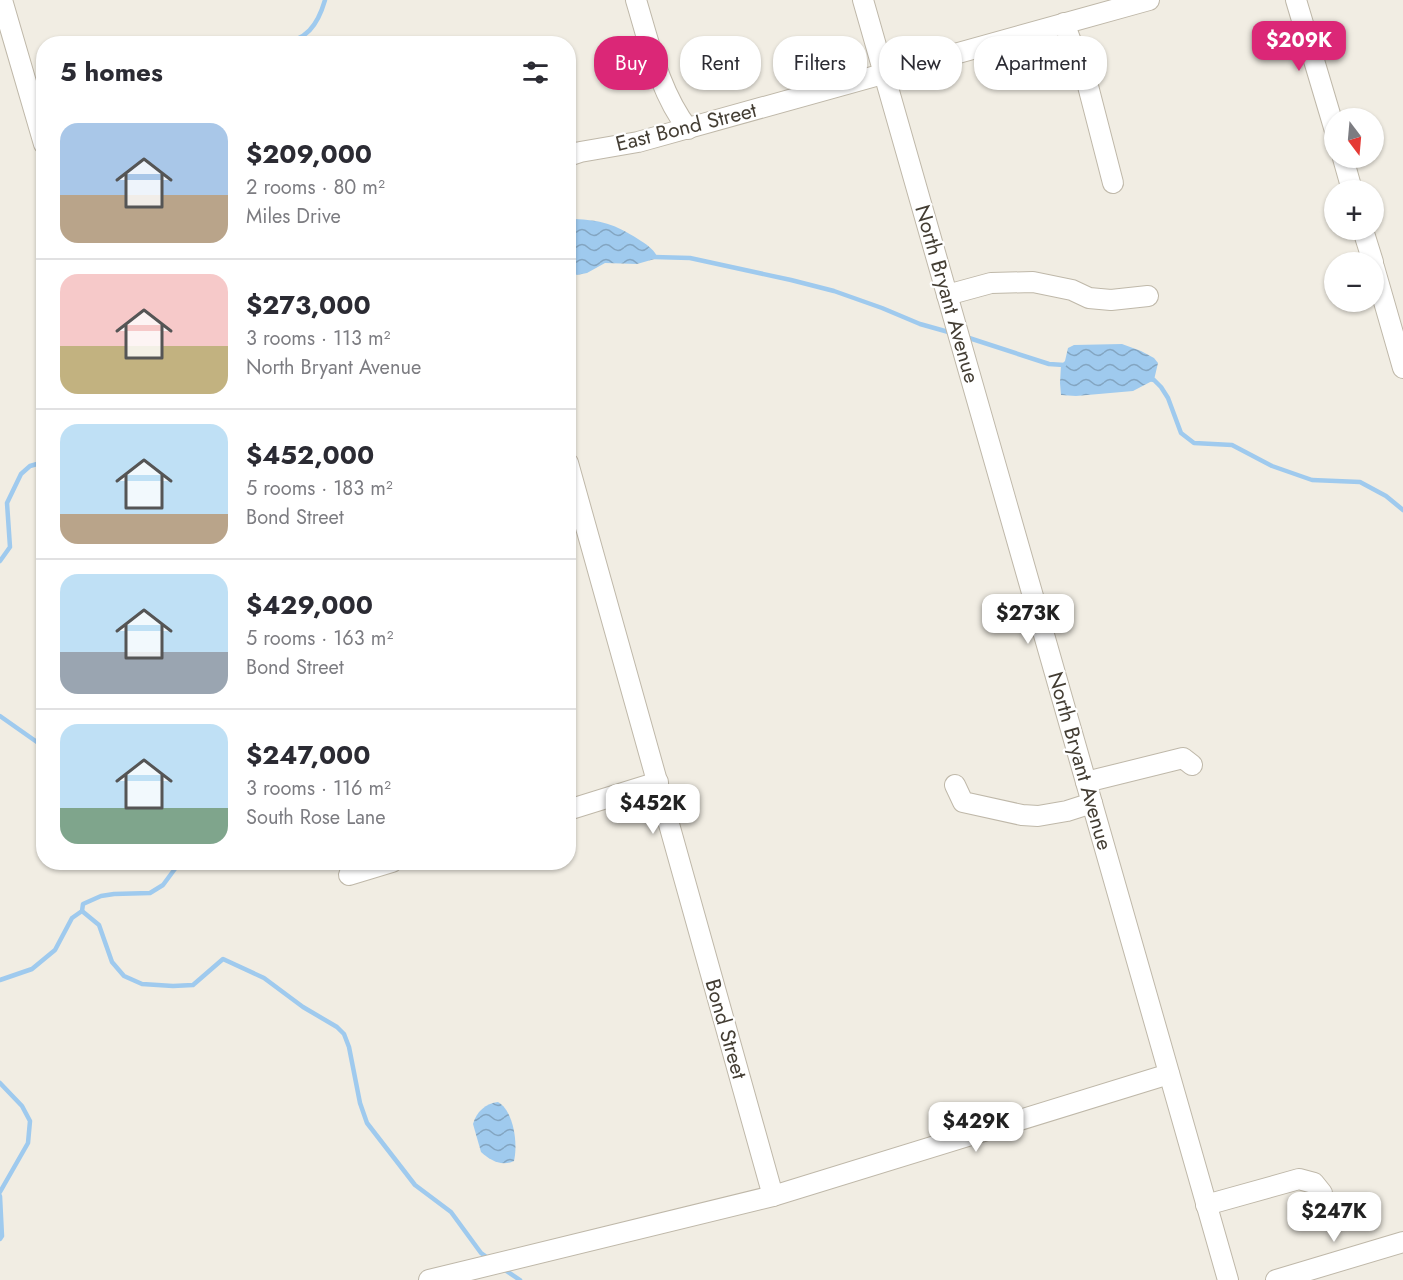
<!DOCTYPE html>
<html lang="en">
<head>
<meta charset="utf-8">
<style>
	body { margin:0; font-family:Jost,sans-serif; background:#f7f7f7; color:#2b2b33; height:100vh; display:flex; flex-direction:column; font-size:22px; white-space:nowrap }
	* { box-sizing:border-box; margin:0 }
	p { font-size:20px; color:#7c7c81 }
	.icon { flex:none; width:33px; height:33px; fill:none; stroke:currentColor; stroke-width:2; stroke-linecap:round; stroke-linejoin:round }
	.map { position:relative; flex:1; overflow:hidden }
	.side { position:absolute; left:36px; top:36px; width:540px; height:834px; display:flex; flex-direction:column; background:#fff; border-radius:24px; box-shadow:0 2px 4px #0004 }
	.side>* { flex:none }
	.top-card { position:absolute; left:594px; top:36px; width:570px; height:54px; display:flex; gap:12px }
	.needle { width:39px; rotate:164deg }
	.buttons { position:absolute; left:1324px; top:108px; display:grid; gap:12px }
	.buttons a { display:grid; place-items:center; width:60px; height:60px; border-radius:50%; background:#fff; box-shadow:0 2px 4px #0004; font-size:30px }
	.price { position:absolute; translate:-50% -51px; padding:0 14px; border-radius:12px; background:#fff; color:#222; font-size:20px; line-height:39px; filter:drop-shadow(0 2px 3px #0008) }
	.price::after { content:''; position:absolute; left:50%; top:36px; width:18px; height:14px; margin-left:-9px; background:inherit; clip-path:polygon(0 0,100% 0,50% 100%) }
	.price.active { background:#db2777; color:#fff }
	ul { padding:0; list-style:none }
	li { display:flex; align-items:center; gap:18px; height:150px; padding:0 24px }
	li+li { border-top:2px solid #e1e1e2 }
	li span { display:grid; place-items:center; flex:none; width:168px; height:120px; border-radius:18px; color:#555 }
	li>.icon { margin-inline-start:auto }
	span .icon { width:72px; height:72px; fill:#fffc; stroke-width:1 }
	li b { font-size:26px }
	h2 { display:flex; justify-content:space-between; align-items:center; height:72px; padding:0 24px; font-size:26px }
	.tag { padding:0 21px; border-radius:24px; background:#fff; box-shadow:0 2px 4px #0004; font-size:21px; line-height:54px }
	.tag.active { background:#db2777; color:#fff }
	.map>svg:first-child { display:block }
	.water { fill:url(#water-waves) }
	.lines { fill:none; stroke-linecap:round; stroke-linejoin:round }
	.stream { stroke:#9fcaee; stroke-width:4.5 }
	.minor-casing { stroke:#bfb8a9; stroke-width:22 }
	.minor { stroke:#fff; stroke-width:20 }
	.labels { text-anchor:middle; stroke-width:4.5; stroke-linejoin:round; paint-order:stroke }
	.street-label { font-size:21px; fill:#433d33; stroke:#fff }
</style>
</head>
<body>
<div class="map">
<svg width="1403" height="1280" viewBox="0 0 1403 1280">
	<defs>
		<pattern id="water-waves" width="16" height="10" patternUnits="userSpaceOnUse" patternTransform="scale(1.5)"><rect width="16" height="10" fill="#9fcaee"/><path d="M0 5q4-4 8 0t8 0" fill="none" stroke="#83a5c1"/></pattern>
	</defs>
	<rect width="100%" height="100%" fill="#f1ede3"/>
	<g class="water">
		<path d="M574,219C600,220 615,224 638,239C647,245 653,248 658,258L637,264L605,263L587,273L577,275L569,271L568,231L570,221Z"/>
		<path d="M1122,344L1141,351L1154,358L1158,363L1154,380L1133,391L1076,396L1061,395L1060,383L1061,365L1065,361L1068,348L1074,345Z"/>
		<path d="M498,1102C514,1111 518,1144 514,1161C501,1167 490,1160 481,1152L473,1124C476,1112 486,1103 498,1102Z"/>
	</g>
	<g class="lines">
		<g class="stream">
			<path d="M246,44C257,37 267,41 279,42C306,43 318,24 325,0"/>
			<path d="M654,257L690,258L791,280L834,291L882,308L920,324L952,333"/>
			<path d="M966,337L1049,364L1064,365"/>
			<path d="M1150,379L1154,380L1161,387L1168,398L1181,433L1194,443L1232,445L1272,466L1312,480L1360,482L1386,496L1403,510"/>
			<path d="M0,561L10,547L7,503L21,474L30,466L44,462"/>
			<path d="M0,716L44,747"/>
			<path d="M82,911L99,925L112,962L124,976L142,984L173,986L193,985L223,959L264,978L303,1007L337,1027L344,1034L349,1047L360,1103L367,1123L415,1185L451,1212L481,1253L488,1258"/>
			<path d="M0,980L32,969L55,950L72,918L82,911L83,904L101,896L114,894L150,893L163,885L180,862"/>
			<path d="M0,1083L22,1106L30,1121L28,1143L0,1192"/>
			<path d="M0,1196L2,1236L0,1239"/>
			<path d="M502,1268L520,1280"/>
		</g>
		<g class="minor-casing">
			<g id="minor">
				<path d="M2,0L44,144"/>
				<path d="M636,0C649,43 660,93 688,129"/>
				<path d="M863,0L1228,1280"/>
				<path d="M1296,0L1335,131"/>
				<path d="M1064,23L1088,86L1113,183"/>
				<path d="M568,156L580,152L638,142L1149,0"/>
				<path d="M1343,158L1352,190"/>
				<path d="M1363,230L1373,262"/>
				<path d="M1374,267L1403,368"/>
				<path d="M947,295L991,283L1033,282L1072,290L1089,298L1111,300L1148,296"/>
				<path d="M568,463L773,1196"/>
				<path d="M1086,782L1183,758L1192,765"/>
				<path d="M955,785L963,802L1022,815L1038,816L1067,811L1092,803"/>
				<path d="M568,810L658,782"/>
				<path d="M349,875L392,862"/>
				<path d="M1206,1205L1299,1179L1314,1183L1322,1193"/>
				<path d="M429,1280L773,1196L1169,1074"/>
				<path d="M1276,1280L1403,1242"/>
			</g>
		</g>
		<use href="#minor" class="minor"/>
	</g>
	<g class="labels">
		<g class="street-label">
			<text transform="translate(686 127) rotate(-14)" y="7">East Bond Street</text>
			<text transform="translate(947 294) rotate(74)" y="7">North Bryant Avenue</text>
			<text transform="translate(1080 761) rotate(74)" y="7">North Bryant Avenue</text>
			<text transform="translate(726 1029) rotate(74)" y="7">Bond Street</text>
		</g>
	</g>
</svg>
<div class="buttons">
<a><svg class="needle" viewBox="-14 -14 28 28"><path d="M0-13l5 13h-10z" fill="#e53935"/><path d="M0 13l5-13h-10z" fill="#7c7c81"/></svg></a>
<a>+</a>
<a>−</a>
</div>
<b class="price active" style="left:1299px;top:72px">$209K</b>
<b class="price" style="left:1028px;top:645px">$273K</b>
<b class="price" style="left:653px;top:835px">$452K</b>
<b class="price" style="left:976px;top:1153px">$429K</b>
<b class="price" style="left:1334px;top:1243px">$247K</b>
<div class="top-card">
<a class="tag active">Buy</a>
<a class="tag">Rent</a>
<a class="tag">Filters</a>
<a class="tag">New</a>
<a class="tag">Apartment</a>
</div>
<section class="side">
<h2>5 homes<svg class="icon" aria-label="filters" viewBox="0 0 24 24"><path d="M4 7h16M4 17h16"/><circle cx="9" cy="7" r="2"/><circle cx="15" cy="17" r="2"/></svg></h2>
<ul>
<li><span style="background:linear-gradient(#a9c7e8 60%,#b9a48a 0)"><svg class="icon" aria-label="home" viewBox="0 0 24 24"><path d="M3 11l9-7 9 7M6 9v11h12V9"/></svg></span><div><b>$209,000</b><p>2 rooms · 80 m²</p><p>Miles Drive</p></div></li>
<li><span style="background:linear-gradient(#f6c9c9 60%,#c2b280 0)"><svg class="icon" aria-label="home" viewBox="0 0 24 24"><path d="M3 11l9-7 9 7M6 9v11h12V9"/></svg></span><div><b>$273,000</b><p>3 rooms · 113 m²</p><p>North Bryant Avenue</p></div></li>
<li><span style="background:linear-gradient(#bfe0f5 75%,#b9a48a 0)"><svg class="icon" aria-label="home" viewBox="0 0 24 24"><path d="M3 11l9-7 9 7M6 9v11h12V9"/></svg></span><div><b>$452,000</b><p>5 rooms · 183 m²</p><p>Bond Street</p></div></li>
<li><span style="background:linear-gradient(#bfe0f5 65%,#9aa5b1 0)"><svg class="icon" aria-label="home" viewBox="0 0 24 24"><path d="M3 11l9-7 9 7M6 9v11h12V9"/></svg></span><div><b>$429,000</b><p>5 rooms · 163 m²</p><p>Bond Street</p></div></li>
<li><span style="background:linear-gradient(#bfe0f5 70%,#7fa58c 0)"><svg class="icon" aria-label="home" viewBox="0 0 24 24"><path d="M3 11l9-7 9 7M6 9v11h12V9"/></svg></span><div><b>$247,000</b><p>3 rooms · 116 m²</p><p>South Rose Lane</p></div></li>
</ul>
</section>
</div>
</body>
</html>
